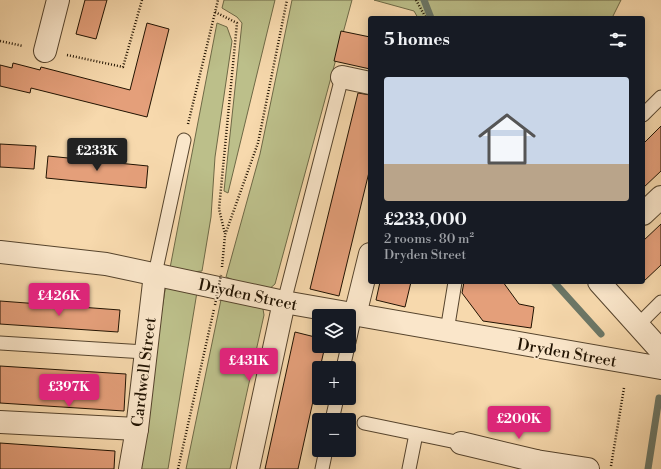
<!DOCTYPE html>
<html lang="en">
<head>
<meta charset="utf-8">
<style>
	body { margin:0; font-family:"Libre Bodoni",serif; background:#20242c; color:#f1f3f6; height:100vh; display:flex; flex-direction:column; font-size:15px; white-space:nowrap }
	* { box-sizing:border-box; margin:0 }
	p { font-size:13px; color:#9ea1a6 }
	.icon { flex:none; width:22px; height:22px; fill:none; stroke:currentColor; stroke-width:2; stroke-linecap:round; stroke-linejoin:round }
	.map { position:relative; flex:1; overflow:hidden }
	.panel { position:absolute; left:368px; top:16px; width:277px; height:268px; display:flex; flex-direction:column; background:#171b24; border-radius:4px; box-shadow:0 2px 10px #0003 }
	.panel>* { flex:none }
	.fabs { position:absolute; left:312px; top:309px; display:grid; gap:8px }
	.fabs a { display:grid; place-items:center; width:44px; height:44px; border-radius:4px; background:#171b24; box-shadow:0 2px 10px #0003; font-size:20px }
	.price { position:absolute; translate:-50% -34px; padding:0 9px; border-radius:4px; background:#db2777; color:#fff; font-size:13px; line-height:26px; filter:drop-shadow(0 1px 2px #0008) }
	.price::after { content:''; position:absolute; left:50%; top:24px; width:12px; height:9px; margin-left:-6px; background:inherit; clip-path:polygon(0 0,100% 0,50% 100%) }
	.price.active { background:#222; color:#fff }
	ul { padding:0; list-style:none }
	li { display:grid; align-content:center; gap:8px; height:212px; padding:0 16px }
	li+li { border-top:1px solid #363941 }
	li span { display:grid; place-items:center; height:124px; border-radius:4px; color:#555 }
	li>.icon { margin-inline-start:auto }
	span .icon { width:72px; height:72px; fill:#fffc; stroke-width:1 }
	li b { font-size:17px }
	h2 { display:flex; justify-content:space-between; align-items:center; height:48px; padding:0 16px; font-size:17px }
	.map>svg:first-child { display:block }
	.green { fill:#bcbf8a; stroke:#6e6946 }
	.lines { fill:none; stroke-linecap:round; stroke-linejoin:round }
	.stream { stroke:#6b7767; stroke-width:7 }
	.building { fill:#e49f7a; stroke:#211302 }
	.lane-casing { stroke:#56442d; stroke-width:15 }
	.street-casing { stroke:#56442d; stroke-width:24 }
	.path { stroke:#211302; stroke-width:2.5; stroke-dasharray:1 2; stroke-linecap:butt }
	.lane { stroke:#fae6ca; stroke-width:13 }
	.street { stroke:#fae6ca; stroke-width:22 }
	.path-bridge { stroke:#211302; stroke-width:2.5; stroke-dasharray:1 2; stroke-linecap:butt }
	.labels { text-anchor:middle; stroke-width:3.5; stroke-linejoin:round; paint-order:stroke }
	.street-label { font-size:16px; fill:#211302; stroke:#fae6ca }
</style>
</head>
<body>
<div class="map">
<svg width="661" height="469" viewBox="0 0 661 469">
	<rect width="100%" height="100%" fill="#f7d9ad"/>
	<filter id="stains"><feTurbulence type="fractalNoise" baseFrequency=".005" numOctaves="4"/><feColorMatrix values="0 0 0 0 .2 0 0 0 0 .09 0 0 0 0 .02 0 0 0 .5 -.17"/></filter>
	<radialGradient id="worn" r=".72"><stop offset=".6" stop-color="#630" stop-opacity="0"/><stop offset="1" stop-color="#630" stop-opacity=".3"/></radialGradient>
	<g class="green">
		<path d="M224,0H275L228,193L224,191L242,23L237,17L222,8Z"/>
		<path d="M292,0H352L275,284L268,290L256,289L226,277L260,154Z"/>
		<path d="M374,0H621L612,18H418L414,11Z"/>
		<path d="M217,23L227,27L232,41L215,157L211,217L202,271L184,273L170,268Z"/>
		<path d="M166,284L197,292L168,469H137Z"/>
		<path d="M223,290L263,309L264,315L230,469H186Z"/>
	</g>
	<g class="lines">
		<g class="stream">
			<path d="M424,0L431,18"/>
			<path d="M554,282L601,334"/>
			<path d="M648,469L659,398"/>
		</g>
	</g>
	<g class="building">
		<path d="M85,0H107L96,39L76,34Z"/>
		<path d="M147,23L169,29L147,117L31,88L30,93L0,86V65L12,68L13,63L40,70L41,67L130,90Z"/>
		<path d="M341,31L370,37V69L334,61Z"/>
		<path d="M358,93L370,95V168L339,296L310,289Z"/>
		<path d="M661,126V171L643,188V144Z"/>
		<path d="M0,144L36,146L34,169L0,167Z"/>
		<path d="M48,156L148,166L146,188L46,178Z"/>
		<path d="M661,224V265L643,282V241Z"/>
		<path d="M380,282H411L405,307L376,300Z"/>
		<path d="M464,282H503L519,304L534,307L531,328L483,321L462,293Z"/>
		<path d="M0,301L120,310L118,332L0,324Z"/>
		<path d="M295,332L319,338V346H325L320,368H319V374L298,469H265Z"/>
		<path d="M0,366L126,374L124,411L0,403Z"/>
		<path d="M0,443L115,451L114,469H0Z"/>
	</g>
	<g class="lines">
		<g class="lane-casing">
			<g id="lane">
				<path d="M643,115L661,97"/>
				<path d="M155,274L184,140"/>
				<path d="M284,302L342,77"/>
				<path d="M638,325L661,302"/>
				<path d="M447,331L455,282"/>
				<path d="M349,342L355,315"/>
				<path d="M0,343L145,352"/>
				<path d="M343,368L348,346"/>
				<path d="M332,420L337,398"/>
				<path d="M364,423L461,443"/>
				<path d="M322,469L326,450"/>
				<path d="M409,469L416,434"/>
			</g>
		</g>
		<g class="street-casing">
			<g id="street">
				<path d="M45,51L58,0"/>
				<path d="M342,77L370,83"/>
				<path d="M643,214L661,197"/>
				<path d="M0,252L106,264L284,302L661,368"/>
				<path d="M599,282L661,351"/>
				<path d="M355,315L370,254"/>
				<path d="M0,422L137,429"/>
				<path d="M461,443L536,461L535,469"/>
				<path d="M536,461L588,469"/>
				<path d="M130,469L137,429L155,274"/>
				<path d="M248,469L284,302"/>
			</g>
		</g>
		<g class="path">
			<path d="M416,0L426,18"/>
			<path d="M215,12L237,23L219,209L225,234"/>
			<path d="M0,41L23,46"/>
			<path d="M67,55L123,67L142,0"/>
			<path d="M188,124L218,0"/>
			<path d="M222,267L225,235L258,143L287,0"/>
			<path d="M611,466L624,388"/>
			<path d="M178,469L214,309"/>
		</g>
		<use href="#lane" class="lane"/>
		<use href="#street" class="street"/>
		<path class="path-bridge" d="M215,305L221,275"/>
	</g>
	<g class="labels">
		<g class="street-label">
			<text transform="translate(248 294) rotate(12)" y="6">Dryden Street</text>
			<text transform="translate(567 352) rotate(10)" y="6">Dryden Street</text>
			<text transform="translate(143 372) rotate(-83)" y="6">Cardwell Street</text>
		</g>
	</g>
	<rect width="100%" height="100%" filter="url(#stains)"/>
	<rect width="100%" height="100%" fill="url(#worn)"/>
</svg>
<div class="fabs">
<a><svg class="icon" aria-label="layers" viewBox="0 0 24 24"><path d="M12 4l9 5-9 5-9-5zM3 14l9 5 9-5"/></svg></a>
<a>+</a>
<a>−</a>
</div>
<b class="price active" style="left:97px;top:172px">£233K</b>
<b class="price" style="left:59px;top:317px">£426K</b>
<b class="price" style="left:249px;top:382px">£431K</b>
<b class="price" style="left:69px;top:408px">£397K</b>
<b class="price" style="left:519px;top:440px">£200K</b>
<section class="panel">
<h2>5 homes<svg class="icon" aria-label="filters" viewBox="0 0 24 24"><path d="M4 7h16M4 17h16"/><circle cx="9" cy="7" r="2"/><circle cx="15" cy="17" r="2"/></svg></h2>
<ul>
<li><span style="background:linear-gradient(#c9d6e8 70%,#b9a48a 0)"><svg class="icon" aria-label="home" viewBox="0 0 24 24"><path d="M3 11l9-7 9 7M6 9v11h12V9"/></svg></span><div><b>£233,000</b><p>2 rooms · 80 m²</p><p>Dryden Street</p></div></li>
</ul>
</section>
</div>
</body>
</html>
